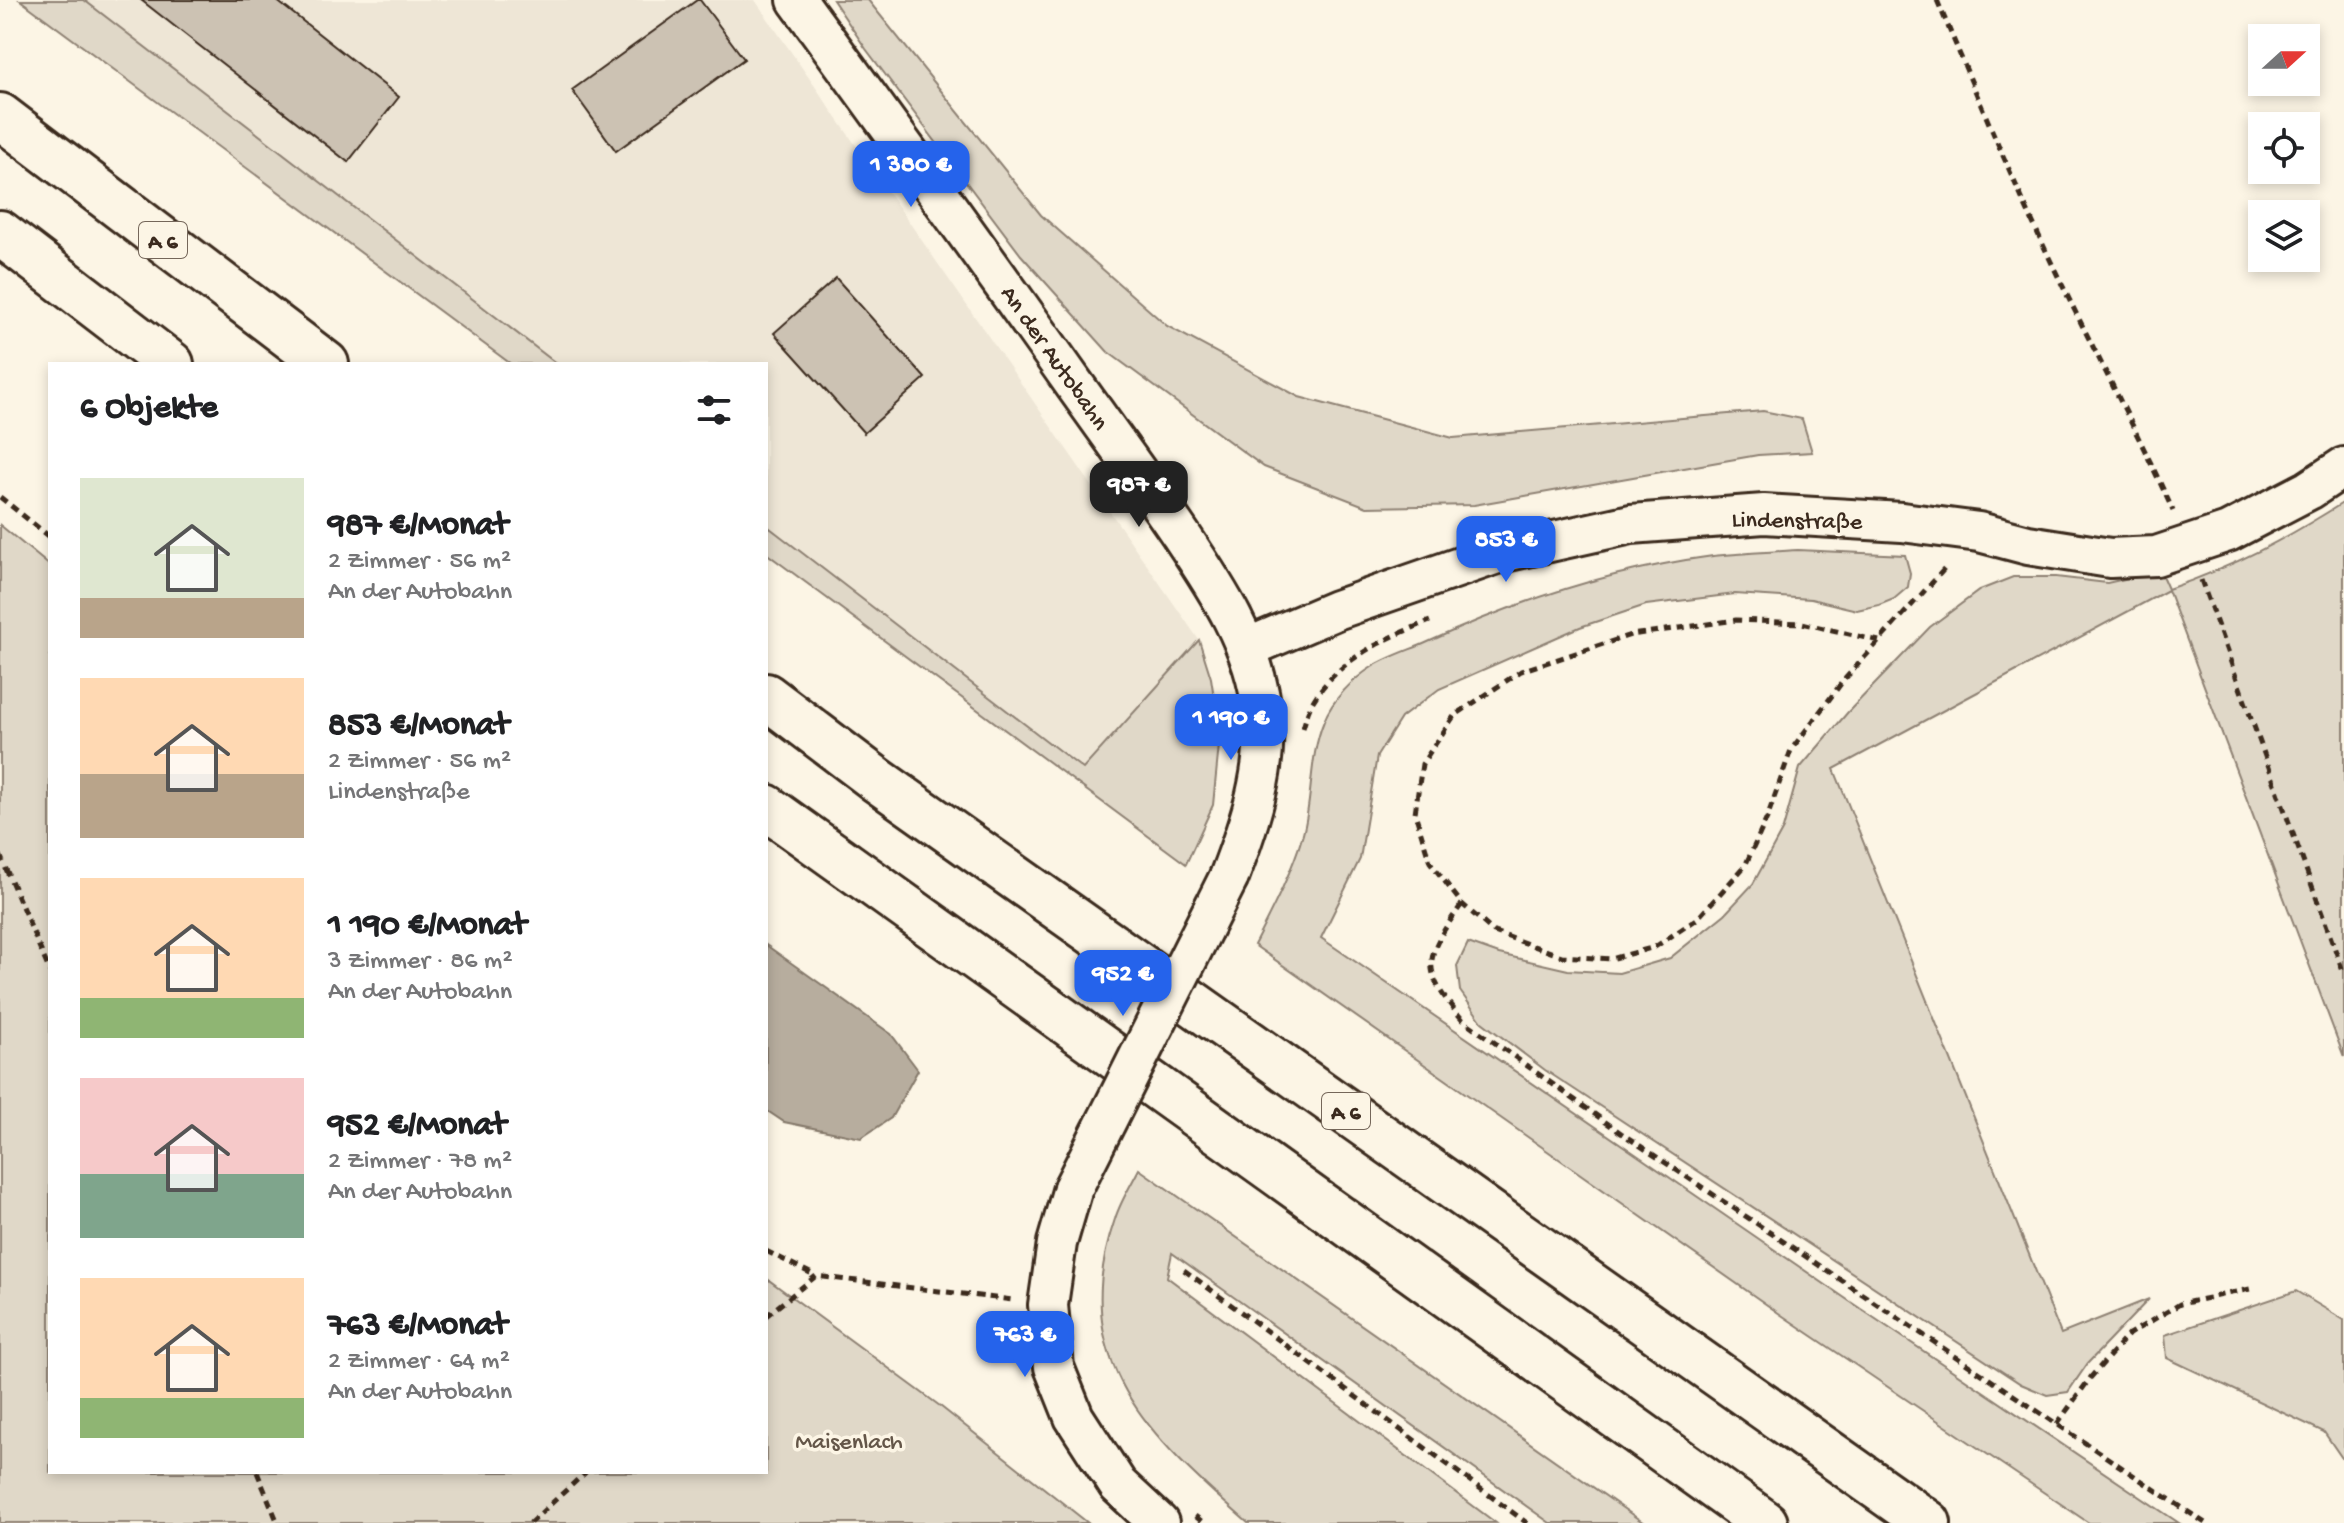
<!DOCTYPE html>
<html lang="de">
<head>
<meta charset="utf-8">
<style>
	body { margin:0; font-family:"Gochi Hand",sans-serif; background:#f2f2f2; color:#202124; height:100vh; display:flex; flex-direction:column; font-size:30px; white-space:nowrap }
	* { box-sizing:border-box; margin:0 }
	p { font-size:26px; color:#757577 }
	.icon { flex:none; width:44px; height:44px; fill:none; stroke:currentColor; stroke-width:2; stroke-linecap:round; stroke-linejoin:round }
	.map { position:relative; flex:1; overflow:hidden }
	.sheet { position:absolute; left:48px; top:362px; width:720px; height:1112px; display:flex; flex-direction:column; background:#fff; border-radius:0px; box-shadow:0 4px 12px #0003 }
	.sheet>* { flex:none }
	.needle { width:52px; rotate:69deg }
	.tools { position:absolute; left:2248px; top:24px; display:grid; gap:16px }
	.tools a { display:grid; place-items:center; width:72px; height:72px; border-radius:0px; background:#fff; box-shadow:0 4px 12px #0003; font-size:40px }
	.price { position:absolute; translate:-50% -68px; padding:0 18px; border-radius:16px; background:#2563eb; color:#fff; font-size:26px; line-height:52px; filter:drop-shadow(0 2px 4px #0008) }
	.price::after { content:''; position:absolute; left:50%; top:48px; width:24px; height:18px; margin-left:-12px; background:inherit; clip-path:polygon(0 0,100% 0,50% 100%) }
	.price.active { background:#222; color:#fff }
	ul { padding:0; list-style:none }
	li { display:flex; align-items:center; gap:24px; height:200px; padding:0 32px }
	li span { display:grid; place-items:center; flex:none; width:224px; height:160px; border-radius:0px; color:#555 }
	li>.icon { margin-inline-start:auto }
	span .icon { width:96px; height:96px; fill:#fffc; stroke-width:1 }
	li b { font-size:34px }
	h2 { display:flex; justify-content:space-between; align-items:center; height:96px; padding:0 32px; font-size:34px }
	.map>svg:first-child { display:block }
	.built { fill:#eee6d6 }
	.green { fill:#e0d8c8; stroke:#8e8173; stroke-width:2 }
	.water { fill:#b7ad9e; stroke:#85796b; stroke-width:2 }
	.building { fill:#ccc2b3; stroke:#3b2a1e; stroke-width:2 }
	.lines { fill:none; stroke-linecap:round; stroke-linejoin:round }
	.minor-casing { stroke:#3b2a1e; stroke-width:44 }
	.motorway-casing { stroke:#3b2a1e; stroke-width:50 }
	.path { stroke:#3b2a1e; stroke-width:5; stroke-dasharray:8 6; stroke-linecap:butt }
	.minor { stroke:#fcf5e5; stroke-width:38 }
	.motorway { stroke:#fcf5e5; stroke-width:44 }
	.minor-bridge-casing { stroke:#3b2a1e; stroke-width:44; stroke-linecap:butt }
	.minor-bridge { stroke:#fcf5e5; stroke-width:38 }
	.labels { text-anchor:middle; stroke-width:7; stroke-linejoin:round; paint-order:stroke }
	.shield { fill:#fcf5e5; stroke:#75675a; stroke-width:2 }
	.shield-label { font-size:22px; font-weight:bold; fill:#3b2a1e }
	.street-label { font-size:24px; fill:#3b2a1e; stroke:#fcf5e5 }
	.park-label { font-size:24px; fill:#645648; stroke:#fcf5e5 }
</style>
</head>
<body>
<div class="map">
<svg width="2344" height="1523" viewBox="0 0 2344 1523">
	<rect width="100%" height="100%" fill="#fcf5e5"/>
	<filter id="ink" filterUnits="userSpaceOnUse"><feTurbulence type="fractalNoise" baseFrequency=".0125" numOctaves="2"/><feDisplacementMap in="SourceGraphic" scale="16" xChannelSelector="R" yChannelSelector="G"/><feConvolveMatrix kernelMatrix="1 2 1 2 8 2 1 2 1" color-interpolation-filters="sRGB"/></filter>
	<g filter="url(#ink)">
		<path class="built" d="M84,0H755L1199,640L1083,769L766,525V364H557Z"/>
		<g class="green">
			<path d="M20,0H84L557,364H511Z"/>
			<path d="M833,0H868L1041,215L1167,326L1299,397L1453,438L1763,411L1802,419L1812,452L1758,455L1474,505L1367,507L1264,467L1108,352L1021,255L866,49Z"/>
			<path d="M2344,502V1057L2168,590L1834,769L2061,1334L2149,1299L2088,1363L2068,1392L2047,1395L2021,1384L1545,1070L1482,1022L1460,991L1457,966L1468,943L1499,954L1568,970L1619,973L1670,958L1725,914L1753,884L1783,829L1800,768L1848,712L1930,627L1980,590L2013,577H2056L2107,583L2160,571L2168,589C2235,566 2284,540 2344,502Z"/>
			<path d="M0,525L50,566V1472H766V1278L940,1406L1088,1523H0Z"/>
			<path d="M766,525L1083,769L1199,640L1211,678L1220,735L1213,805L1186,864L766,553Z"/>
			<path d="M1798,550L1905,555L1910,573L1908,587L1894,599L1879,605L1857,610L1811,599L1735,594L1646,605L1580,627L1439,689L1401,718L1377,756L1360,859L1321,938L1855,1305L2179,1523H2089L1780,1314L1254,945C1272,910 1292,872 1303,834C1313,797 1309,757 1324,721C1332,700 1353,679 1372,667C1389,656 1410,650 1428,642C1517,601 1615,569 1713,556C1741,553 1769,552 1798,550Z"/>
			<path d="M1139,1169L1644,1523H1550L1172,1253L1167,1277L1496,1523H1248C1150,1437 1066,1361 1115,1219C1120,1202 1131,1185 1139,1169Z"/>
			<path d="M2296,1291L2344,1320V1461L2324,1432L2167,1358L2165,1335Z"/>
		</g>
		<path class="water" d="M766,945L891,1034L918,1070L891,1118L861,1138L784,1122L766,1110Z"/>
		<g class="building">
			<path d="M141,0H276L399,97L348,162Z"/>
			<path d="M697,0H700L744,59L616,151L572,90Z"/>
			<path d="M836,278L925,378L864,433L774,333Z"/>
		</g>
		<g class="lines">
			<g class="minor-casing">
				<g id="minor">
					<path d="M797,0C890,127 983,255 1074,384C1109,433 1145,482 1179,532C1216,587 1255,644 1262,712C1269,768 1249,825 1229,877"/>
					<path d="M1247,648L1336,610L1500,553L1631,524L1764,514L1902,522L1979,532L2028,545L2110,558L2156,556L2228,532L2309,490L2344,467"/>
					<path d="M1073,1188L1057,1243L1048,1305L1054,1367L1074,1417L1118,1485L1159,1523"/>
				</g>
			</g>
			<g class="motorway-casing">
				<g id="motorway">
					<path d="M0,116L326,364"/>
					<path d="M0,233L171,364"/>
					<path d="M766,696L877,780L1928,1523"/>
					<path d="M766,807L1765,1523"/>
				</g>
			</g>
			<g class="path">
				<path d="M1937,0C1981,105 2025,211 2076,313C2109,379 2143,444 2173,511"/>
				<path d="M0,497L50,537"/>
				<path d="M2201,580L2344,974"/>
				<path d="M1879,641L1802,623L1736,620L1631,635L1521,671L1454,716L1422,764L1415,813L1430,862L1462,904L1494,932L1562,956L1611,959L1655,947L1697,919L1745,866L1767,818L1791,750L1843,681L1948,565"/>
				<path d="M1303,728C1306,718 1309,707 1315,698C1341,658 1386,638 1430,621"/>
				<path d="M0,855L50,972"/>
				<path d="M1462,904C1425,956 1418,969 1463,1020L1621,1133L2205,1523"/>
				<path d="M766,1251L816,1276"/>
				<path d="M1184,1270L1527,1523"/>
				<path d="M766,1316L816,1276L1012,1300"/>
				<path d="M2057,1424L2091,1377L2129,1334L2180,1304L2250,1289"/>
				<path d="M257,1472L278,1523"/>
				<path d="M1195,1516L1204,1523"/>
				<path d="M530,1523L586,1472"/>
			</g>
			<use href="#minor" class="minor"/>
			<use href="#motorway" class="motorway"/>
			<g class="minor-bridge-casing">
				<path id="minor-bridge" d="M1073,1188L1229,877"/>
			</g>
			<use href="#minor-bridge" class="minor-bridge"/>
		</g>
	</g>
	<g class="labels">
		<g class="shield">
			<rect x="139" y="222" width="48" height="36" rx="6"/>
			<rect x="1322" y="1093" width="48" height="36" rx="6"/>
		</g>
		<g class="shield-label">
			<text x="163" y="248">A 6</text>
			<text x="1346" y="1119">A 6</text>
		</g>
		<g class="street-label">
			<text transform="translate(1056 357) rotate(55)" y="8">An der Autobahn</text>
			<text transform="translate(1797 519) rotate(1)" y="8">Lindenstraße</text>
		</g>
		<g class="park-label">
			<text x="849" y="1448">Maisenlach</text>
		</g>
	</g>
</svg>
<div class="tools">
<a><svg class="needle" viewBox="-14 -14 28 28"><path d="M0-13l5 13h-10z" fill="#e53935"/><path d="M0 13l5-13h-10z" fill="#757577"/></svg></a>
<a><svg class="icon" aria-label="locate" viewBox="0 0 24 24"><circle cx="12" cy="12" r="6"/><path d="M12 2v4M12 18v4M2 12h4M18 12h4"/></svg></a>
<a><svg class="icon" aria-label="layers" viewBox="0 0 24 24"><path d="M12 4l9 5-9 5-9-5zM3 14l9 5 9-5"/></svg></a>
</div>
<b class="price" style="left:911px;top:209px">1 380 €</b>
<b class="price active" style="left:1139px;top:529px">987 €</b>
<b class="price" style="left:1506px;top:584px">853 €</b>
<b class="price" style="left:1231px;top:762px">1 190 €</b>
<b class="price" style="left:1123px;top:1018px">952 €</b>
<b class="price" style="left:1025px;top:1379px">763 €</b>
<section class="sheet">
<h2>6 Objekte<svg class="icon" aria-label="filters" viewBox="0 0 24 24"><path d="M4 7h16M4 17h16"/><circle cx="9" cy="7" r="2"/><circle cx="15" cy="17" r="2"/></svg></h2>
<ul>
<li><span style="background:linear-gradient(#dfe7d0 75%,#b9a48a 0)"><svg class="icon" aria-label="home" viewBox="0 0 24 24"><path d="M3 11l9-7 9 7M6 9v11h12V9"/></svg></span><div><b>987 €/Monat</b><p>2 Zimmer · 56 m²</p><p>An der Autobahn</p></div></li>
<li><span style="background:linear-gradient(#ffd9b3 60%,#b9a48a 0)"><svg class="icon" aria-label="home" viewBox="0 0 24 24"><path d="M3 11l9-7 9 7M6 9v11h12V9"/></svg></span><div><b>853 €/Monat</b><p>2 Zimmer · 56 m²</p><p>Lindenstraße</p></div></li>
<li><span style="background:linear-gradient(#ffd9b3 75%,#8fb573 0)"><svg class="icon" aria-label="home" viewBox="0 0 24 24"><path d="M3 11l9-7 9 7M6 9v11h12V9"/></svg></span><div><b>1 190 €/Monat</b><p>3 Zimmer · 86 m²</p><p>An der Autobahn</p></div></li>
<li><span style="background:linear-gradient(#f6c9c9 60%,#7fa58c 0)"><svg class="icon" aria-label="home" viewBox="0 0 24 24"><path d="M3 11l9-7 9 7M6 9v11h12V9"/></svg></span><div><b>952 €/Monat</b><p>2 Zimmer · 78 m²</p><p>An der Autobahn</p></div></li>
<li><span style="background:linear-gradient(#ffd9b3 75%,#8fb573 0)"><svg class="icon" aria-label="home" viewBox="0 0 24 24"><path d="M3 11l9-7 9 7M6 9v11h12V9"/></svg></span><div><b>763 €/Monat</b><p>2 Zimmer · 64 m²</p><p>An der Autobahn</p></div></li>
</ul>
</section>
</div>
</body>
</html>
